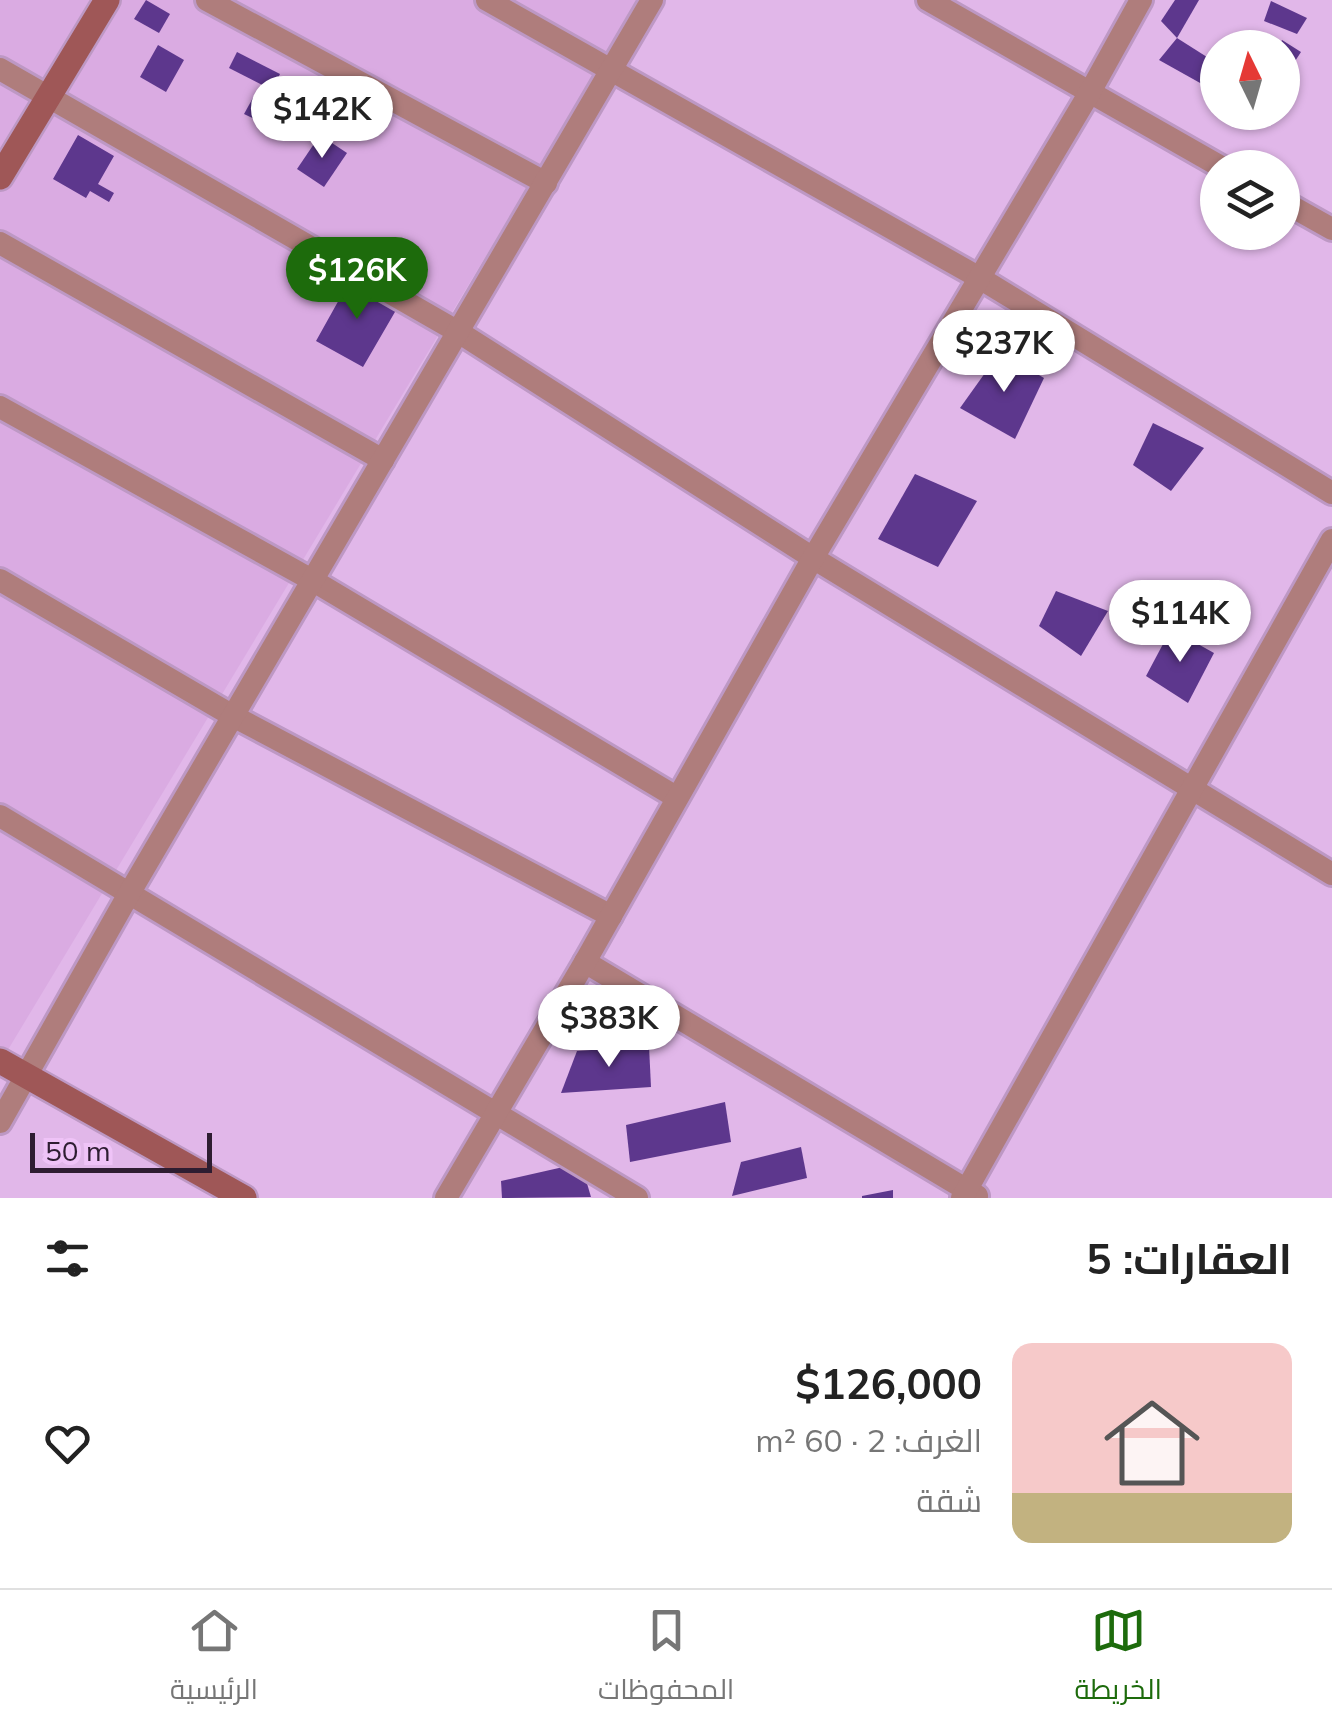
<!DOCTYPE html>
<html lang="ar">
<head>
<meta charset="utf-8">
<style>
	body { margin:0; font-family:Mulish,Cairo,sans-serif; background:#f6f6f6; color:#222; direction:rtl; height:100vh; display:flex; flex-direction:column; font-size:38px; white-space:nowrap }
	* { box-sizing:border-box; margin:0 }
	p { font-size:32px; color:#767676 }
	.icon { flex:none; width:55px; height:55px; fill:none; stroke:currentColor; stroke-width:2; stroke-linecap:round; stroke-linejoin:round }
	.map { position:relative; height:1198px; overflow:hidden; direction:ltr }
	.details { display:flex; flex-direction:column; background:#fff; flex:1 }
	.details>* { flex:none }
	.needle { width:65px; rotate:355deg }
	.tools { position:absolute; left:1200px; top:30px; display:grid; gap:20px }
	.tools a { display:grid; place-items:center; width:100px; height:100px; border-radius:50%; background:#fff; box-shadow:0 2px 8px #0004; font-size:50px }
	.scale { position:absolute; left:30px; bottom:25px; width:182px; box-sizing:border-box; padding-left:10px; border:5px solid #2e1d31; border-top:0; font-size:28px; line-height:35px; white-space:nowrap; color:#2e1d31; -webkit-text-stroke:8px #efc3f7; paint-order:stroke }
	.price { position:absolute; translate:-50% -85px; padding:0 22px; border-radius:35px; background:#fff; color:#222; font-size:32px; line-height:65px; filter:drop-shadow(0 2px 5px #0008) }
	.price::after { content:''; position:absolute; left:50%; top:60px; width:30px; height:22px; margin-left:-15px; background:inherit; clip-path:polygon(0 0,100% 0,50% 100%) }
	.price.current { background:#1d6b0c; color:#fff }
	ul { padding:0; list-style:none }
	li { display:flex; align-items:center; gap:30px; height:250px; padding:0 40px }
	li span { display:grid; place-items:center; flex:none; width:280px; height:200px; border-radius:20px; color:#555 }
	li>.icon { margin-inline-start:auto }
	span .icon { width:120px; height:120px; fill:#fffc; stroke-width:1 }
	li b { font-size:42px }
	h2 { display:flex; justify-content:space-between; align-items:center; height:120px; padding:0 40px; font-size:42px }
	.tabs { display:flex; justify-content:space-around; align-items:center; height:140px; border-top:2px solid #e0e0e0; background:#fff; font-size:28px; color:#767676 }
	.tabs a { display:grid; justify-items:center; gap:5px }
	.tabs .current { color:#1d6b0c }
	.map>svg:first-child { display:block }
	.built { fill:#daabe2 }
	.building { fill:#5d378d }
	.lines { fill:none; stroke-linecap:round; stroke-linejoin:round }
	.street-casing { stroke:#bd98c4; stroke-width:28 }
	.secondary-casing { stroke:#bd98c4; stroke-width:30 }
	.street { stroke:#af7d7c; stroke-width:22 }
	.secondary { stroke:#9f5757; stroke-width:25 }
</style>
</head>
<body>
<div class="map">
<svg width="1332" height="1198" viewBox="0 0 1332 1198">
	<rect width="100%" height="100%" fill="#e1b7e9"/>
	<path class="built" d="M0,0H640L0,1063Z"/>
	<g class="building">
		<path d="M146,0L170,14L159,33L134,19Z"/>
		<path d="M1175,0H1199L1177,38L1161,21Z"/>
		<path d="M1271,1L1307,18L1297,34L1264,21Z"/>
		<path d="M1177,38L1218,64V93L1159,60Z"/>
		<path d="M1282,40L1301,52L1282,81V48H1278Z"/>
		<path d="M158,45L184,60L166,92L140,77Z"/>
		<path d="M237,52L280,74L272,90L229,68Z"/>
		<path d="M301,92L330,106L318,132L288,118Z"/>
		<path d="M254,96L276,107L267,125L244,114Z"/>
		<path d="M78,135L114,156L98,184L114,193L109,202L90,191L86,198L53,179Z"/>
		<path d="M320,135L347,153L324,187L297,169Z"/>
		<path d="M347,275L399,305L363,367L316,341L345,289H339Z"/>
		<path d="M1000,352L1044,378L1015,439L960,408Z"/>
		<path d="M1153,423L1204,448L1171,491L1133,465Z"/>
		<path d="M915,474L977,501L938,567L878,539Z"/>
		<path d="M1056,591L1108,611L1081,656L1039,626Z"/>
		<path d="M1171,629L1214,653L1188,703L1146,676Z"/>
		<path d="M649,1046L651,1087L561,1093L577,1051Z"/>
		<path d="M725,1102L731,1142L630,1162L626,1125Z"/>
		<path d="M801,1147L807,1178L732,1196L741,1162Z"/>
		<path d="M581,1163L591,1197L502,1198L501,1181Z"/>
		<path d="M893,1190V1198H862V1196Z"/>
	</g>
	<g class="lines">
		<g class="street-casing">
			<g id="street">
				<path d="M207,0L546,183"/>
				<path d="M487,0L978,277L1332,493"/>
				<path d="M928,0L1223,168"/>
				<path d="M0,69L460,333L813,558L1332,874"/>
				<path d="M1282,201L1332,229"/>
				<path d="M0,243L383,460"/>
				<path d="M0,407L312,580L676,797"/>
				<path d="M0,580L233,716L611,916"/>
				<path d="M0,816L637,1198"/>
				<path d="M585,962L977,1196"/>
				<path d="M0,1122L130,892L652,0"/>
				<path d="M446,1198L585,962L813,558L1090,92L1141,0"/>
				<path d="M962,1198L1332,540"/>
			</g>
		</g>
		<g class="secondary-casing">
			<g id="secondary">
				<path d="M0,177L107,0"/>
				<path d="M0,1061L244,1198"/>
			</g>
		</g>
		<use href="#street" class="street"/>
		<use href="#secondary" class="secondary"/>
	</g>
</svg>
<div class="tools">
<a><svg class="needle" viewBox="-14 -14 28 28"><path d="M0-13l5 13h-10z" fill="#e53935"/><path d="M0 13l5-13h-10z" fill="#767676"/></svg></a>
<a><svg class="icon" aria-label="layers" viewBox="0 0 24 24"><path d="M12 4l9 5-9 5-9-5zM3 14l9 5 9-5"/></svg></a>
</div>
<div class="scale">50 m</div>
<b class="price" style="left:322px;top:161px">$142K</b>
<b class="price current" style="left:357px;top:322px">$126K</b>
<b class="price" style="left:1004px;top:395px">$237K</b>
<b class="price" style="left:1180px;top:665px">$114K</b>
<b class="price" style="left:609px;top:1070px">$383K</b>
</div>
<section class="details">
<h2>العقارات: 5<svg class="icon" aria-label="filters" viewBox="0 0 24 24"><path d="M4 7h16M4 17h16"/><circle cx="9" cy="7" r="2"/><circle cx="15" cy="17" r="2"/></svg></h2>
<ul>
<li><span style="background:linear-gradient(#f6c9c9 75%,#c2b280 0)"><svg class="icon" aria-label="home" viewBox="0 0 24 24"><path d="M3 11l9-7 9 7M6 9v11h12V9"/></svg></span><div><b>$126,000</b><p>الغرف: 2 · 60 m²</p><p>شقة</p></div><svg class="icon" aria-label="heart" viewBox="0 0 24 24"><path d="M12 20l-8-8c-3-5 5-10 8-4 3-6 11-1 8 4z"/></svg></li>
</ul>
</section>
<nav class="tabs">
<a class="current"><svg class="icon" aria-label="map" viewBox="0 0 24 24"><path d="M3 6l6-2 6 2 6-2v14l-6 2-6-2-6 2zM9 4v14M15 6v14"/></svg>الخريطة</a>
<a><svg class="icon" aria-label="saved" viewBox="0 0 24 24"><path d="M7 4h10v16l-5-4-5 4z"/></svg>المحفوظات</a>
<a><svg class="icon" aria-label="home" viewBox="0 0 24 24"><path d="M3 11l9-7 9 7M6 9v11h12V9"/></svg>الرئيسية</a>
</nav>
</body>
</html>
